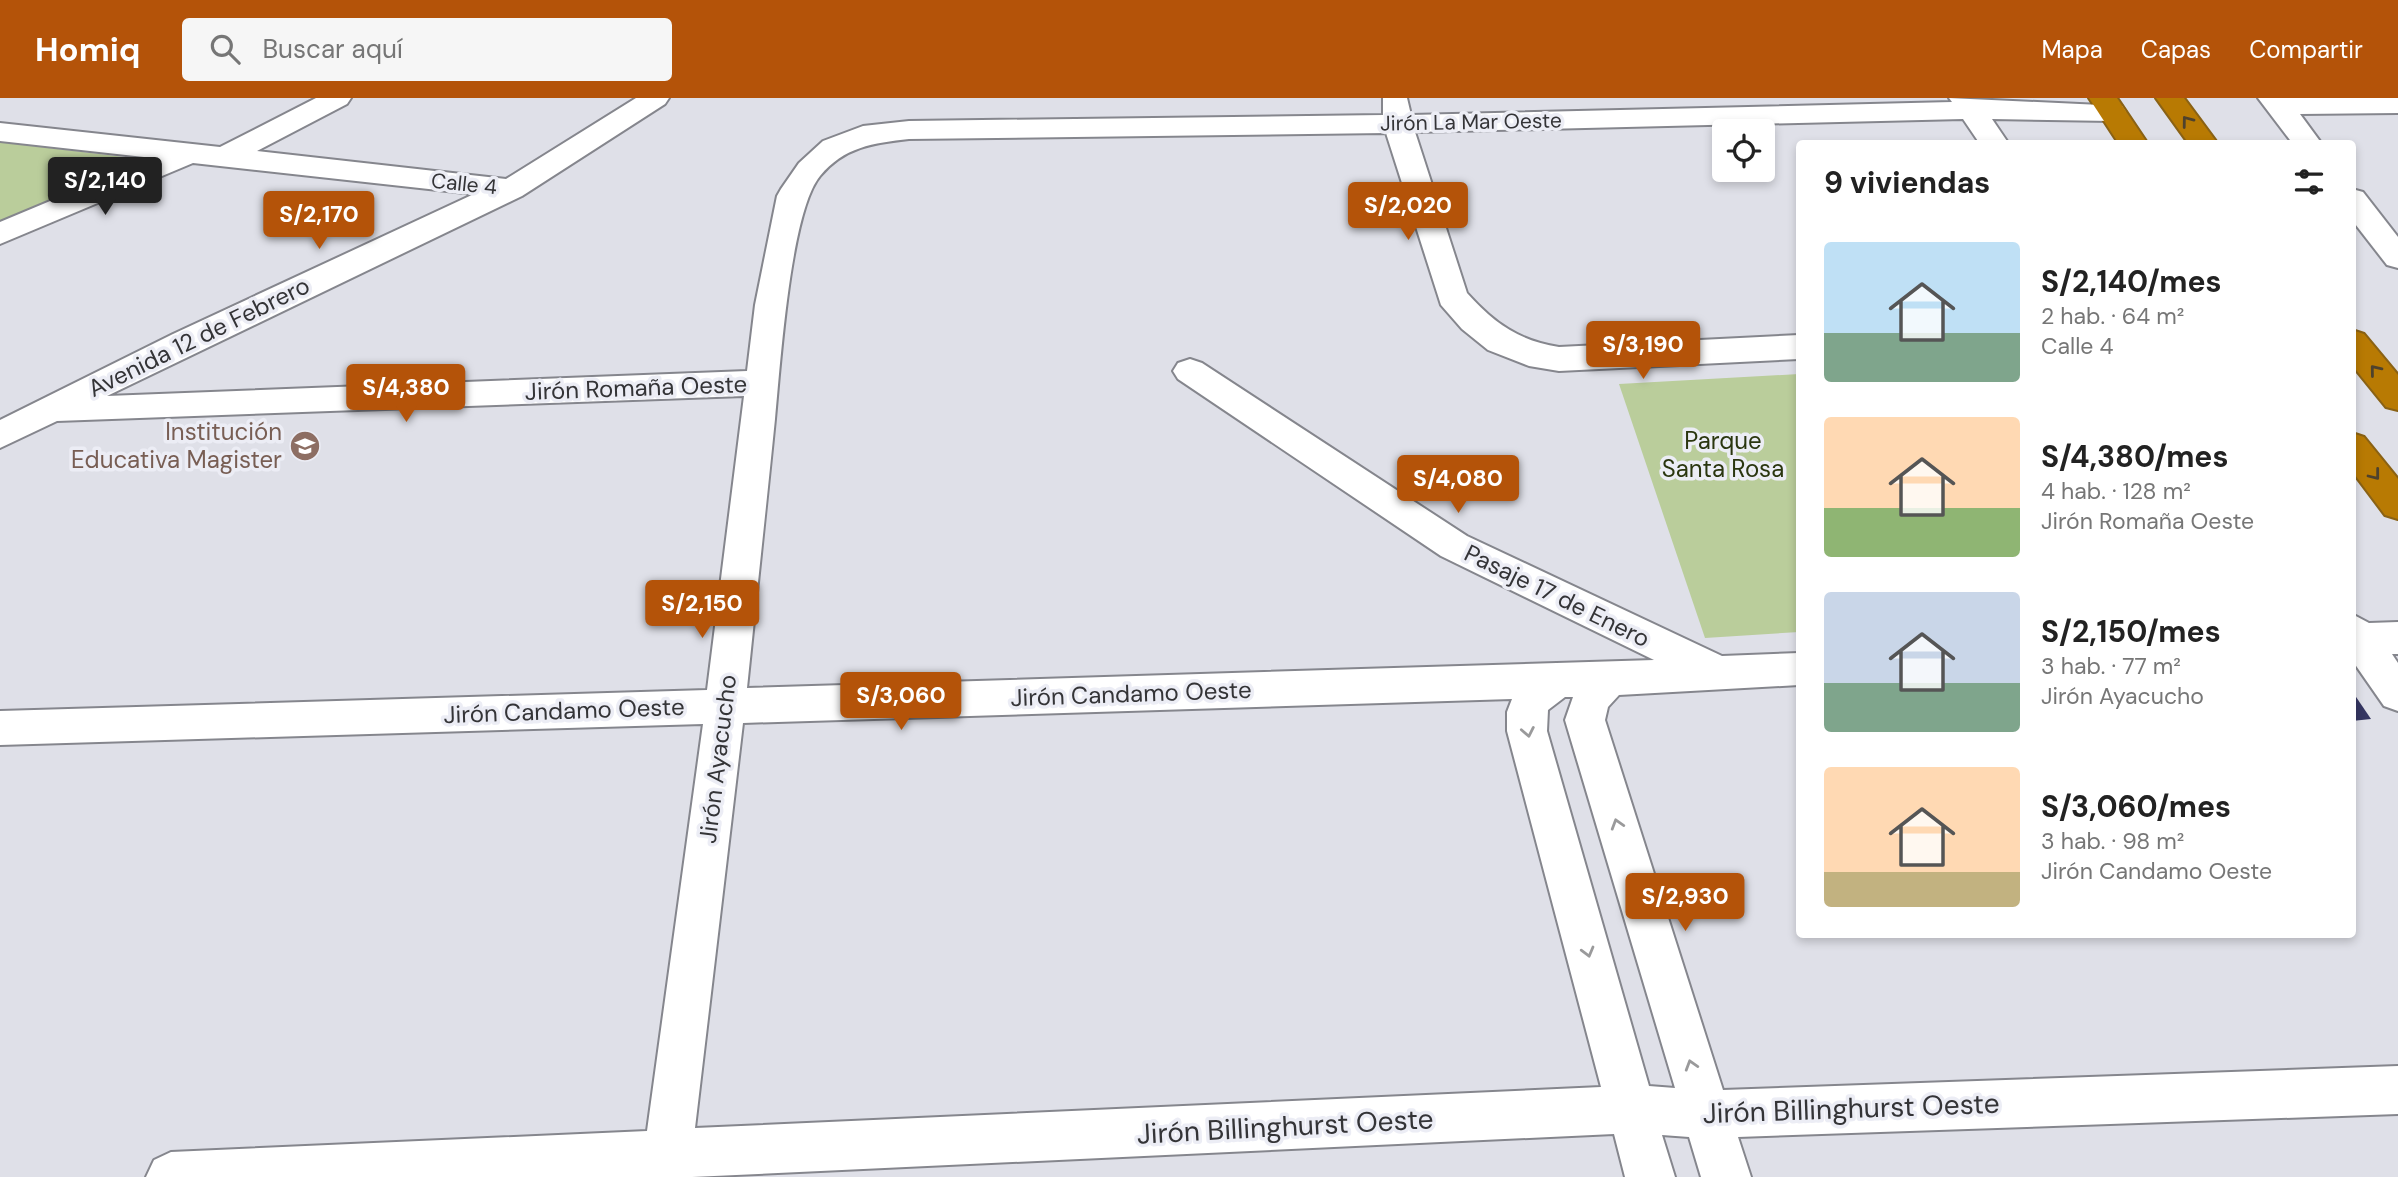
<!DOCTYPE html>
<html lang="es">
<head>
<meta charset="utf-8">
<style>
	body { margin:0; font-family:"DM Sans",sans-serif; background:#f6f6f6; color:#222; height:100vh; display:flex; flex-direction:column; font-size:26px; white-space:nowrap }
	* { box-sizing:border-box; margin:0 }
	p { font-size:23px; color:#767676 }
	.icon { flex:none; width:38px; height:38px; fill:none; stroke:currentColor; stroke-width:2; stroke-linecap:round; stroke-linejoin:round }
	.map { position:relative; flex:1; overflow:hidden }
	.panel { position:absolute; left:1796px; top:42px; width:560px; height:798px; display:flex; flex-direction:column; background:#fff; border-radius:7px; box-shadow:0 4px 10px #0003 }
	.panel>* { flex:none }
	.controls { position:absolute; left:1712px; top:21px; display:grid; gap:14px }
	.controls a { display:grid; place-items:center; width:63px; height:63px; border-radius:7px; background:#fff; box-shadow:0 4px 10px #0003; font-size:35px }
	.price { position:absolute; translate:-50% -60px; padding:0 16px; border-radius:7px; background:#b45309; color:#fff; font-size:23px; line-height:46px; filter:drop-shadow(0 2px 4px #0008) }
	.price::after { content:''; position:absolute; left:50%; top:42px; width:21px; height:16px; margin-left:-10px; background:inherit; clip-path:polygon(0 0,100% 0,50% 100%) }
	.price.selected { background:#222; color:#fff }
	ul { padding:0; list-style:none }
	li { display:flex; align-items:center; gap:21px; height:175px; padding:0 28px }
	li span { display:grid; place-items:center; flex:none; width:196px; height:140px; border-radius:7px; color:#555 }
	li>.icon { margin-inline-start:auto }
	span .icon { width:84px; height:84px; fill:#fffc; stroke-width:1 }
	li b { font-size:30px }
	h2 { display:flex; justify-content:space-between; align-items:center; height:84px; padding:0 28px; font-size:30px }
	header { display:flex; align-items:center; gap:42px; box-sizing:border-box; height:98px; padding:0 35px; background:#b45309; color:#fff }
	header strong { font-size:33px }
	nav { display:flex; gap:38px; margin-inline-start:auto; font-size:24px }
	.search { width:490px; height:63px; background:#f6f6f6; display:flex; align-items:center; gap:18px; box-sizing:border-box; padding:0 24px; border-radius:7px; color:#767676; font-size:26px }
	.map>svg:first-child { display:block }
	.green { fill:#bacd9b }
	.building { fill:#353662 }
	.lines { fill:none; stroke-linecap:round; stroke-linejoin:round }
	.minor-casing { stroke:#85868d; stroke-width:4 }
	.highway-casing { stroke:#8a6215; stroke-width:4 }
	.minor { fill:#fff; fill-rule:evenodd }
	.highway { fill:#b87a03; fill-rule:evenodd }
	.oneway { stroke:#4e422d }
	.oneway2 { stroke:#9a9a9b }
	.labels { text-anchor:middle; stroke-width:7; stroke-linejoin:round; paint-order:stroke }
	.far-street-label { font-size:21px; fill:#343437; stroke:#ecedf5 }
	.street-label { font-size:24px; fill:#343437; stroke:#ecedf5 }
	.education-label { font-size:24px; fill:#785e54; stroke:#ecedf5; text-anchor:end }
	.park-label { font-size:24px; fill:#2a360f; stroke:#ecedf5 }
	.near-street-label { font-size:28px; fill:#343437; stroke:#ecedf5 }
</style>
</head>
<body>
<header>
<strong>Homiq</strong>
<div class="search"><svg class="icon" aria-label="search" viewBox="0 0 24 24"><circle cx="10" cy="10" r="6"/><path d="M15 15l6 6"/></svg>Buscar aquí</div>
<nav><a>Mapa</a><a>Capas</a><a>Compartir</a></nav>
</header>
<div class="map">
<svg width="2398" height="1079" viewBox="0 0 2398 1079">
	<rect width="100%" height="100%" fill="#dfe0e8"/>
	<g class="green">
		<path d="M0,44L157,63L0,130Z"/>
		<path d="M1799,276V534L1705,540L1619,286Z"/>
	</g>
	<path class="building" d="M2352,593L2371,621L2352,623Z"/>
	<g class="lines">
		<g class="minor-casing">
			<g id="minor">
				<path d="M316,0H351L347,6L257,53L506,81L636,0H669L665,6L522,98L107,298L747,273L755,207L777,98L781,91L799,65L823,43L863,28L909,23L1383,17V0H1407L1411,17L1952,4L1949,0L2122,8L2126,14L2122,20L2112,23L1992,21L2009,46H1980L1963,21L1415,34L1467,195C1494,225 1519,243 1559,249L1799,237V261L1559,273L1529,268L1488,252L1462,231L1441,207L1386,35L909,41C873,45 844,49 820,78C790,114 780,270 775,321C766,411 756,501 747,590L1654,562L1441,458L1178,281L1173,273L1178,265L1190,261L1202,265L1467,438L1722,558L1799,555V587L1619,597L1608,609L1605,622L1723,992L2398,968V1016L1738,1039L1751,1079H1701L1689,1039L1662,1037L1675,1079H1625L1614,1036L692,1079H146L154,1062L171,1054L647,1033L703,626L0,647V613L707,592L744,298L57,323L0,350V322L173,236L474,96L193,65L0,146V124L153,60L0,43V25L220,49ZM1565,599H1573L1565,622L1675,990L1649,988L1547,633L1548,612ZM1512,601L1507,614V633L1601,989L695,1030L743,625Z"/>
				<path d="M2258,0H2398V15L2300,16L2322,46H2293Z"/>
				<path d="M2352,91L2363,94L2398,139V170L2387,167L2352,122Z"/>
				<path d="M2352,516L2369,525L2398,524V556H2392L2398,565V613L2384,608L2352,562Z"/>
			</g>
		</g>
		<g class="highway-casing">
			<g id="highway">
				<path d="M2089,0H2117L2148,46H2119Z"/>
				<path d="M2156,0H2184L2218,46H2189Z"/>
				<path d="M2352,232L2364,236L2398,277V312L2386,309L2352,267Z"/>
				<path d="M2352,335L2364,339L2398,381V421L2385,417L2352,373Z"/>
			</g>
		</g>
		<use href="#minor" class="minor"/>
		<use href="#highway" class="highway"/>
	</g>
	<defs><path id="oneway-chevron" d="M-2-3.5L2.5 0L-2 3.5" fill="none" stroke-width="1.6" stroke-linecap="round" stroke-linejoin="round" transform="scale(1.75)"/></defs>
	<g class="oneway">
		<use href="#oneway-chevron" transform="translate(2187 23) rotate(-127)"/>
		<use href="#oneway-chevron" transform="translate(2375 272) rotate(-129)"/>
		<use href="#oneway-chevron" transform="translate(2375 377) rotate(52)"/>
	</g>
	<g class="oneway2">
		<use href="#oneway-chevron" transform="translate(1528 634) rotate(79)"/>
		<use href="#oneway-chevron" transform="translate(1617 726) rotate(-107)"/>
		<use href="#oneway-chevron" transform="translate(1588 854) rotate(75)"/>
		<use href="#oneway-chevron" transform="translate(1691 967) rotate(-107)"/>
	</g>
	<defs>
		<g id="school-disc" transform="scale(1.575)"><circle r="9.5" fill="#8d6e63" stroke="#ecedf5"/><path d="M0-5L7-2L0 1L-7-2ZM-4 1L0 2.5L4 1V4Q0 6-4 4Z" fill="#fff"/></g>
	</defs>
	<g fill-rule="evenodd">
		<use href="#school-disc" x="305" y="348"/>
	</g>
	<g class="labels">
		<g class="far-street-label">
			<text transform="translate(1471 24) rotate(-1)" y="7">Jirón La Mar Oeste</text>
			<text transform="translate(464 86) rotate(6)" y="7">Calle 4</text>
		</g>
		<g class="street-label">
			<text transform="translate(199 239) rotate(-26)" y="8">Avenida 12 de Febrero</text>
			<text transform="translate(636 290) rotate(-2)" y="8">Jirón Romaña Oeste</text>
			<text transform="translate(1557 498) rotate(26)" y="8">Pasaje 17 de Enero</text>
			<text transform="translate(1131 596) rotate(-2)" y="8">Jirón Candamo Oeste</text>
			<text transform="translate(564 613) rotate(-2)" y="8">Jirón Candamo Oeste</text>
			<text transform="translate(718 661) rotate(-83)" y="8">Jirón Ayacucho</text>
		</g>
		<g class="education-label">
			<text x="282" y="342">Institución<tspan x="282" dy="28">Educativa Magister</tspan></text>
		</g>
		<g class="park-label">
			<text x="1723" y="351">Parque<tspan x="1723" dy="28">Santa Rosa</tspan></text>
		</g>
		<g class="near-street-label">
			<text transform="translate(1851 1010) rotate(-2)" y="10">Jirón Billinghurst Oeste</text>
			<text transform="translate(1285 1028) rotate(-3)" y="10">Jirón Billinghurst Oeste</text>
		</g>
	</g>
</svg>
<div class="controls">
<a><svg class="icon" aria-label="locate" viewBox="0 0 24 24"><circle cx="12" cy="12" r="6"/><path d="M12 2v4M12 18v4M2 12h4M18 12h4"/></svg></a>
</div>
<b class="price selected" style="left:105px;top:119px">S/2,140</b>
<b class="price" style="left:1408px;top:144px">S/2,020</b>
<b class="price" style="left:319px;top:153px">S/2,170</b>
<b class="price" style="left:1643px;top:283px">S/3,190</b>
<b class="price" style="left:406px;top:326px">S/4,380</b>
<b class="price" style="left:1458px;top:417px">S/4,080</b>
<b class="price" style="left:702px;top:542px">S/2,150</b>
<b class="price" style="left:901px;top:634px">S/3,060</b>
<b class="price" style="left:1685px;top:835px">S/2,930</b>
<section class="panel">
<h2>9 viviendas<svg class="icon" aria-label="filters" viewBox="0 0 24 24"><path d="M4 7h16M4 17h16"/><circle cx="9" cy="7" r="2"/><circle cx="15" cy="17" r="2"/></svg></h2>
<ul>
<li><span style="background:linear-gradient(#bfe0f5 65%,#7fa58c 0)"><svg class="icon" aria-label="home" viewBox="0 0 24 24"><path d="M3 11l9-7 9 7M6 9v11h12V9"/></svg></span><div><b>S/2,140/mes</b><p>2 hab. · 64 m²</p><p>Calle 4</p></div></li>
<li><span style="background:linear-gradient(#ffd9b3 65%,#8fb573 0)"><svg class="icon" aria-label="home" viewBox="0 0 24 24"><path d="M3 11l9-7 9 7M6 9v11h12V9"/></svg></span><div><b>S/4,380/mes</b><p>4 hab. · 128 m²</p><p>Jirón Romaña Oeste</p></div></li>
<li><span style="background:linear-gradient(#c9d6e8 65%,#7fa58c 0)"><svg class="icon" aria-label="home" viewBox="0 0 24 24"><path d="M3 11l9-7 9 7M6 9v11h12V9"/></svg></span><div><b>S/2,150/mes</b><p>3 hab. · 77 m²</p><p>Jirón Ayacucho</p></div></li>
<li><span style="background:linear-gradient(#ffd9b3 75%,#c2b280 0)"><svg class="icon" aria-label="home" viewBox="0 0 24 24"><path d="M3 11l9-7 9 7M6 9v11h12V9"/></svg></span><div><b>S/3,060/mes</b><p>3 hab. · 98 m²</p><p>Jirón Candamo Oeste</p></div></li>
</ul>
</section>
</div>
</body>
</html>
